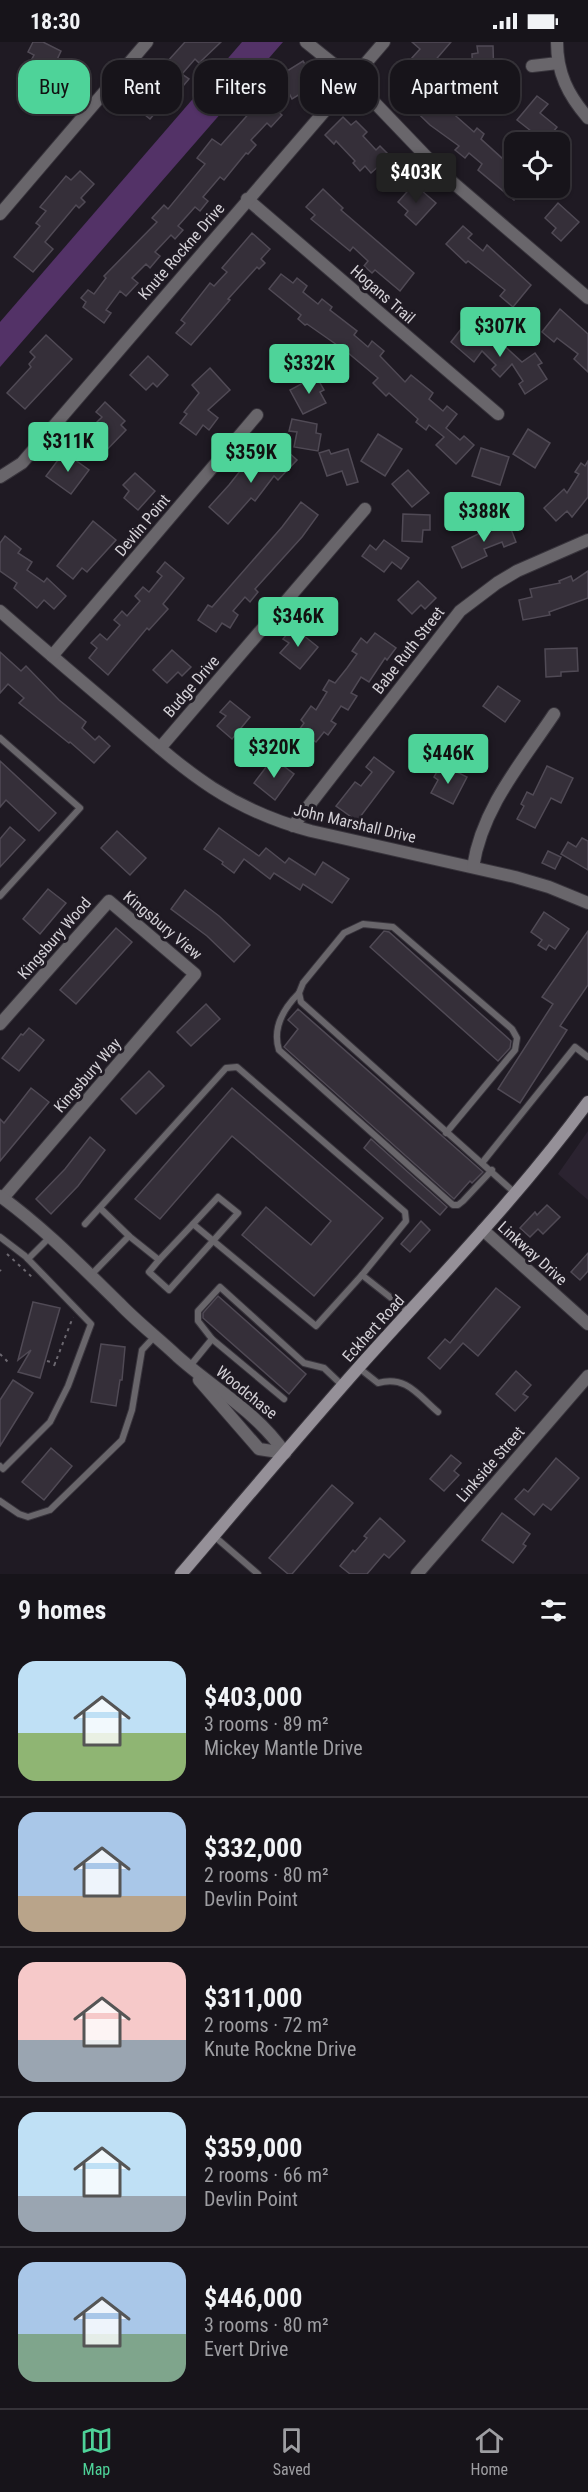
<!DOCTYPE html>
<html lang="en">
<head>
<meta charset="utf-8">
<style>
	body { margin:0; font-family:"Roboto Condensed",sans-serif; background:#201d23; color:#f1f3f6; height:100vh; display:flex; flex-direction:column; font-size:22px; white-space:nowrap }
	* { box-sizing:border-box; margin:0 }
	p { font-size:20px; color:#9e9ea2 }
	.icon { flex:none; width:33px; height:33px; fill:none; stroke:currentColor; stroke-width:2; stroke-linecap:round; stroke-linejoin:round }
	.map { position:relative; height:1532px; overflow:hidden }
	.side { display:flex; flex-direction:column; background:#17141a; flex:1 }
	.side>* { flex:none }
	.top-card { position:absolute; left:18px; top:18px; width:552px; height:54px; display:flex; gap:12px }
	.fabs { position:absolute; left:504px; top:90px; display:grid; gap:12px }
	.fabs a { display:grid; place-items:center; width:66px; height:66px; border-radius:12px; background:#17141a; box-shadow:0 2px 4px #0004,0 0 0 2px #363339; font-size:30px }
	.price { position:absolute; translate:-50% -51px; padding:0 14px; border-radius:6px; background:#4ed399; color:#111; font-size:20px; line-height:39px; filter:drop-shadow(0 2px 3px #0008) }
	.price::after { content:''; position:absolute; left:50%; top:36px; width:18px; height:14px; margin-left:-9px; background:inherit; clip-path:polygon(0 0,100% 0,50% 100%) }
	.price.on { background:#222; color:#fff }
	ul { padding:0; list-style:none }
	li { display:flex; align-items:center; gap:18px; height:150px; padding:0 18px }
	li+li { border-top:2px solid #363339 }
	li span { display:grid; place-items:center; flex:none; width:168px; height:120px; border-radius:18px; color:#555 }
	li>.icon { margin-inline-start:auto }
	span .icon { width:72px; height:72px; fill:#fffc; stroke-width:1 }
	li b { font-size:26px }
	h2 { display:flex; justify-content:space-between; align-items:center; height:72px; padding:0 18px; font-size:26px }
	.chip { padding:0 21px; border-radius:18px; background:#17141a; box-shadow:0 2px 4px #0004,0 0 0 2px #363339; font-size:21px; line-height:54px }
	.chip.on { background:#4ed399; color:#111 }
	.status { display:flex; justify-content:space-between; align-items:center; height:42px; padding:0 30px; background:#17141a; direction:ltr }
	.status svg { height:16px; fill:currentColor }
	.dock { display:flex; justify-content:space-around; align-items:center; height:84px; border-top:2px solid #363339; background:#17141a; font-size:16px; color:#9e9ea2 }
	.dock a { display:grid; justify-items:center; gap:3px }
	.dock .on { color:#4ed399 }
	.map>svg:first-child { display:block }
	.built { fill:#2b2330 }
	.green { fill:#533267 }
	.building { fill:#352f39; stroke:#504a55; stroke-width:1.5 }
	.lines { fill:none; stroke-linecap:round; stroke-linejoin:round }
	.lane-casing { stroke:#38343c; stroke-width:8 }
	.street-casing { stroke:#38343c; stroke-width:14 }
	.secondary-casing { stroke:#38343c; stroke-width:14 }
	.path { stroke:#6c6870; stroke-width:2; stroke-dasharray:3 4.5; stroke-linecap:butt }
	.lane { stroke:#69666b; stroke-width:6 }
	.street { stroke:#69666b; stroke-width:12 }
	.secondary { stroke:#959098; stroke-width:12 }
	.labels { text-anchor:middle; stroke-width:6; stroke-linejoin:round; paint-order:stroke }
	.street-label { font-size:16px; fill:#d4d1d7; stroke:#1f1a23 }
</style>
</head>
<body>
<div class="status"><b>18:30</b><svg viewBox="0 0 49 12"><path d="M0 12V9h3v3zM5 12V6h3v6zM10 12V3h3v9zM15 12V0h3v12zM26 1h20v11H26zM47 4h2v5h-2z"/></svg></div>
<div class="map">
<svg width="588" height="1532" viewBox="0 0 588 1532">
	<rect width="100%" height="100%" fill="#1f1a23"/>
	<path class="built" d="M588,1089V1158L558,1132Z"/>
	<path class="green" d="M242,0H283L0,325V280Z"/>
	<g class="building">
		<path d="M33,0H43L61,9L49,35L28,24L34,13L28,10Z"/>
		<path d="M185,0H221L199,21L195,17L182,32L189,37L178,50L175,48L150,77L130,61L138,51L144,55L161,35L157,31Z"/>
		<path d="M412,0H451L426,29L411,17L420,7Z"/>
		<path d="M477,4H493L494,38H473L472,12L478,11Z"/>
		<path d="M303,19L314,37L302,44L305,49L292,57L290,53L276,68L282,73L271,85L267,81L251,98L256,103L248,112L246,111L224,138L220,135L203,155L208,159L200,169L195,165L178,184L183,188L175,197L171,193L155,210L160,214L150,226L146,222L132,236L138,241L126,254L120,249L106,268L111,271L104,281L83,265L86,260L81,256L88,248L94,252L106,236L104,234L157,180L152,176L164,163L168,167L205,122L197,116L212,97L221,103L252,68L247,63L253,57L257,61L280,36L279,34Z"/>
		<path d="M418,31L437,48L432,53L474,90L477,86L484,92L481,97L514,127V146H524L514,158L478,128L482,122L469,111L465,116L455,108L459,104L430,83L398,52Z"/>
		<path d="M51,39V51H45L46,66L27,67V60L20,61L19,40Z"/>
		<path d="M537,54L548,62L540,71L557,85L545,100L517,78Z"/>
		<path d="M343,75L351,83L356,79L367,90L363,94L376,108L380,104L390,114L371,131L365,124L360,129L353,121L355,119L336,99L334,102L325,93Z"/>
		<path d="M80,129L94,142L81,156L85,160L79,166L76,163L45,200L53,207L33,230L14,215L40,184L36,181L46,169L40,165L66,134L71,138Z"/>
		<path d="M414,142L436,161L416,183L405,173L408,169L398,160Z"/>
		<path d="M323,147L343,166L341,168L414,231L400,249L375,228L372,231L364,224L368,219L353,205L350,209L311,177L315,173L306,165Z"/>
		<path d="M558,161L579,180L561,199L552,191L556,186L545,176Z"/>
		<path d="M463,184L472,192L468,196L483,209L487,203L531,243L513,265L500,254L505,248L468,219L466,221L446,202Z"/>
		<path d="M252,191L270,207L261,217L265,221L259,227L257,225L228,257L230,258L191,303L176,291L185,281L181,278L210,241L214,244L227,230L222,226Z"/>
		<path d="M281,232L293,241L297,236L307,244L303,250L318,262L322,257L332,265L330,268L357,289L354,293L368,305L372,299L384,309L380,314L405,340L411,333L433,351L429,357L443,369L447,364L457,372L446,386L460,398L464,394L474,403L456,422L436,403L444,395L429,383L426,388L416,380L418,377L389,351L386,354L373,341L378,336L347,310L307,282L305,283L298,277L301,273L269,247Z"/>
		<path d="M560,267L588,292V330L574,317L578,312L557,296L554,300L542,290Z"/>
		<path d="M465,282L494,303L498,298L522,320L535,311L542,321L538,323L547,337L525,352L519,342L523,339L512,322L500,335L492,327L496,323L482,309L474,320L451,300Z"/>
		<path d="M46,293L72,317L25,367L7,351L31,325L29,322L35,315L30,310Z"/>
		<path d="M148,314L168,333L157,345L153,341L146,348L130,333Z"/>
		<path d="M210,326L230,348L208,368L218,376L209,388L203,383L196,393L180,381L187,372L184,370L199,351L192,343Z"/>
		<path d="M316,334L324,348L320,350L326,361L303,372L290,348Z"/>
		<path d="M105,360L125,379L121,383L126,388L97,418L75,398L86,385L89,388L102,375L96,370Z"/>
		<path d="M292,377L317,382L316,391L321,392L318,409L294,405L297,390L289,389Z"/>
		<path d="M528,387L550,401L535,426L513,412Z"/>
		<path d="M378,392L402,407L385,434L361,419Z"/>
		<path d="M277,400L297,418L278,438L274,434L255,459L251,456L228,482L209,465L229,443L248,419L261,429L274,415L268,410Z"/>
		<path d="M481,406L509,415L500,443L472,434Z"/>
		<path d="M348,407L358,440L347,443L342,429L327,434L319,411L329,408L331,412Z"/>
		<path d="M64,410L89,428L71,452L46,434Z"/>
		<path d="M588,419V455L572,475L567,469L556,479L544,466L564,447L567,451L579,432L575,430L581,421L585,424Z"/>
		<path d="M408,428L429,451L412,465L392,442Z"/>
		<path d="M135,431L155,449L138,468L124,456L129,449L123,443Z"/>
		<path d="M301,460L318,473L302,495L255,547L258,550L250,560L245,555L233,569L238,573L230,586L222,581L216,590L198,578L208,563L212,565L282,485Z"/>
		<path d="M403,472L430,473V488H423L422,500L402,499Z"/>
		<path d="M507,477L516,500L504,505L502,500L484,507L487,514L462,526L452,505L484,489L483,486Z"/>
		<path d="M93,479L116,498L87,530L82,526L73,537L57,524Z"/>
		<path d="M5,494L21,507L18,511L32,520L27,528L44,540L47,536L66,554L54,567L44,558L37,566L14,546L17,541L0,529V501Z"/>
		<path d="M384,498L409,516L401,527L392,520L384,530L362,514L370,503L376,508Z"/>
		<path d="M165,520L184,536L163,562L168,567L149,588L147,586L108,633L89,616L97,606L91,601L100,592L107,598L120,583L114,578L122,569L127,574L140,559L135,554L143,545L149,550L162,534L157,530Z"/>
		<path d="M588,529V556L549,570L550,573L523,578L519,558L532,555L530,547L560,541L559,539L571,534L573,539Z"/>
		<path d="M418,539L436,556L425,567L421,563L412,572L398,558Z"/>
		<path d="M293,585L318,605L300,627L280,611L289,601L283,597Z"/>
		<path d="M375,591L396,606L387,618L385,616L369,640L361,635L351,651L357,654L348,668L341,664L331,679L336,682L328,693L324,690L316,700L299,688L304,681L301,678L311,664L316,668L327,650L323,648L329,638L335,641L347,626L357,612L352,609L361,596L367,601Z"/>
		<path d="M577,606L578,629L561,630V634L546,635L545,607Z"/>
		<path d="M172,608L191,625L182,634L178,630L167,641L153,628Z"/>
		<path d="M0,610L21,629L26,624L59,658L86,680L82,686L95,698L99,694L110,704L94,721L70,700L69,701L19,661L24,656L8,642L0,651Z"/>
		<path d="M498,644L520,659L505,680L483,664Z"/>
		<path d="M230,659L250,675L232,697L217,684L226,674L220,670Z"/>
		<path d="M374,715L394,730L357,779L336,764L355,740L361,744L372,730L366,725Z"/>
		<path d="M273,716L294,732L275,758L254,741Z"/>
		<path d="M0,719L56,771L39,789L6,758L0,765Z"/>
		<path d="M547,724L573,736L561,761L551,756L535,786L517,777L524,764L521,762L527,750L533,753Z"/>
		<path d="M447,725L467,735L453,762L431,751L438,738L434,735L439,726L445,729Z"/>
		<path d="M10,785L25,798L0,825V797Z"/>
		<path d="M219,786L259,814L266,806L285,821L289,816L315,833L323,820L349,837L332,861L303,842L300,848L274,831L270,837L244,817L234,831L222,822L223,820L204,807Z"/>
		<path d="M117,789L146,816L130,833L101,806Z"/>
		<path d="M582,796L588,799V828L561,812L568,800L576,805Z"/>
		<path d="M548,809L561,815L555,827L542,821Z"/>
		<path d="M48,847L66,861L40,892L23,877Z"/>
		<path d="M185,848L219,874L250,903L234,920L207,894L171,867Z"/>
		<path d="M544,870L569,887L555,907L549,903L546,908L538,903L542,898L531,890Z"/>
		<path d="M116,886L132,900L76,962L60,948Z"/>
		<path d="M384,889L389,890L511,999L510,1006L498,1019L370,905Z"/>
		<path d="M588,889V943L560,984L567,988L520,1061L498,1047L553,962L542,955Z"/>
		<path d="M206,962L220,977L191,1004L177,990Z"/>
		<path d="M298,967L483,1130L472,1141L470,1139L454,1157L284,1005L298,987L288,978Z"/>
		<path d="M29,986L44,998L19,1029L2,1016L21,992L23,993Z"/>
		<path d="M149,1029L164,1044L136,1072L121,1057Z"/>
		<path d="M31,1046L49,1060L0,1119V1077L4,1081Z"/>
		<path d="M232,1046L383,1176L314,1254L242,1193L266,1165L311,1203L331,1179L232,1094L160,1177L135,1157Z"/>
		<path d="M90,1095L105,1108L78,1144L51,1172L36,1157L65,1127Z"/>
		<path d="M371,1097L447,1165L440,1173L364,1106Z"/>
		<path d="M547,1163L560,1175L543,1192L538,1187L530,1195L520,1186L535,1170L537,1173Z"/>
		<path d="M421,1179L430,1188L410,1210L401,1202Z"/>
		<path d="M588,1211V1229L580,1238L571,1230Z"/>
		<path d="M496,1246L520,1265L478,1314L463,1301L440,1327L428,1316L445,1297L450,1301Z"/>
		<path d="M218,1254L306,1332L289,1352L203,1276V1271Z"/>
		<path d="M33,1260L60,1266L40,1336L18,1330L31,1308L18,1318Z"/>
		<path d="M101,1302L125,1305L122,1338H120L116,1364L91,1360Z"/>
		<path d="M516,1329L531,1343L523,1352L528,1355L515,1369L496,1352Z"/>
		<path d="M13,1338L33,1351L0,1404V1358Z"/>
		<path d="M51,1406L72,1424L44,1458L22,1440Z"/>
		<path d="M451,1413L461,1421L454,1429L459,1433L444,1449L430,1437Z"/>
		<path d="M556,1416L579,1436L551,1468L543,1462L534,1473L515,1457L524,1447L528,1450Z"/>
		<path d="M332,1443L353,1461L292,1532H288L269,1516Z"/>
		<path d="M502,1471L530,1492L523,1502L526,1504L513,1521L482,1498Z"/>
		<path d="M380,1476L405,1499L389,1516L384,1512L367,1532H350L340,1524L353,1508L355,1510L367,1496L364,1494Z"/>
	</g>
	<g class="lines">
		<g class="lane-casing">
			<g id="lane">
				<path d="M0,696L80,766L0,854"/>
				<path d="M299,951C284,966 272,986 279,1008L453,1163H458L463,1159L492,1128"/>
				<path d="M446,1091L515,1008L517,996L512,987L393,885L363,882L344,891L303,941L299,951L301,960L515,1151"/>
				<path d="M482,1121L575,1005L588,1015"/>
				<path d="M85,1182L226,1026L237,1025L405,1170L406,1179L362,1233L409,1270"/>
				<path d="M129,1194L159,1218L193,1182L316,1284L362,1233"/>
				<path d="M0,1195L25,1214L91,1282L68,1344L50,1380L3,1427L0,1424"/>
				<path d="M28,1217L50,1195"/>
				<path d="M159,1218L149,1230L169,1248L238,1171L218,1155L193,1182"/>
				<path d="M91,1233L129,1194L100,1166"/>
				<path d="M212,1297L284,1357"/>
				<path d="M190,1324L212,1297L198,1279V1269L220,1245L304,1321L324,1326L343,1344"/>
				<path d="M359,1326L378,1341C406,1333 418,1353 438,1370"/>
				<path d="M0,1459L19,1472L28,1475L50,1468L122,1398L132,1368L142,1308L155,1294"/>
				<path d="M214,1494L258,1532"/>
			</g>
		</g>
		<g class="street-casing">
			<g id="street">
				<path d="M306,0L351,36L443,132L588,256"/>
				<path d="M557,0C557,31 568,53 588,76"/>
				<path d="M532,24L558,21"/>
				<path d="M247,157L498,372"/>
				<path d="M0,172L147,0"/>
				<path d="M0,435L22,421L384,0"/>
				<path d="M0,569C39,603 79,637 118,670C184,727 225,766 311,789L515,835L549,845L588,861"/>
				<path d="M52,614L257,373"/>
				<path d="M160,706L365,467"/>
				<path d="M293,784L460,569L497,541L517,529L588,498"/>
				<path d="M473,825C482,766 522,720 554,672"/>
				<path d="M0,982L109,859L195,932L3,1156"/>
				<path d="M0,1154C43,1185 81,1224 119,1261C137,1280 158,1296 177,1314C215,1348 255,1368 285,1411"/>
				<path d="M483,1188L588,1282"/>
				<path d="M199,1338L259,1407L285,1411"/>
				<path d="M417,1532L588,1334"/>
			</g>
		</g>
		<g class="secondary-casing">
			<path id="secondary" d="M181,1532C240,1463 299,1393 359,1325C437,1238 519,1154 588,1060"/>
		</g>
		<g class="path">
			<path d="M7,1212L33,1236"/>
			<path d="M0,1228L1,1229"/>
			<path d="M0,1312L10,1322"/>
			<path d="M47,1319L56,1321"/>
			<path d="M54,1324L73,1275"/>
		</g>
		<use href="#lane" class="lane"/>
		<use href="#street" class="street"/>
		<use href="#secondary" class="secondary"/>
	</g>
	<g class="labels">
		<g class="street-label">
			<text transform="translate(181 209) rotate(-49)" y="6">Knute Rockne Drive</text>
			<text transform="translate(383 252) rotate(41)" y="6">Hogans Trail</text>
			<text transform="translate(142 483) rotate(-50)" y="6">Devlin Point</text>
			<text transform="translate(408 608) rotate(-52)" y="6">Babe Ruth Street</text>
			<text transform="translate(191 644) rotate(-49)" y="6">Budge Drive</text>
			<text transform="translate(355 781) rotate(13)" y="6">John Marshall Drive</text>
			<text transform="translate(163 883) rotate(40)" y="6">Kingsbury View</text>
			<text transform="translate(54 896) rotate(-49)" y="6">Kingsbury Wood</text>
			<text transform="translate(87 1033) rotate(-49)" y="6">Kingsbury Way</text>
			<text transform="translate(533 1211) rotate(42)" y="6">Linkway Drive</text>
			<text transform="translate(373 1286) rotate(-48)" y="6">Eckhert Road</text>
			<text transform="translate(247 1350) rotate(39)" y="6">Woodchase</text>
			<text transform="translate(490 1422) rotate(-49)" y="6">Linkside Street</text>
		</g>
	</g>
</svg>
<div class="fabs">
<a><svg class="icon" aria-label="locate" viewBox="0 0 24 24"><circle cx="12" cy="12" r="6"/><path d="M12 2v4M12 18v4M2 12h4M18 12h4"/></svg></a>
</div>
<b class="price on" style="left:416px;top:162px">$403K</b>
<b class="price" style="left:500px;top:316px">$307K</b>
<b class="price" style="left:309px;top:353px">$332K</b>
<b class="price" style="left:68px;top:431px">$311K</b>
<b class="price" style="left:251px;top:442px">$359K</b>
<b class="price" style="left:484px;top:501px">$388K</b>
<b class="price" style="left:298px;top:606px">$346K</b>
<b class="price" style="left:274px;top:737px">$320K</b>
<b class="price" style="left:448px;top:743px">$446K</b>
<div class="top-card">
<a class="chip on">Buy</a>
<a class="chip">Rent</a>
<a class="chip">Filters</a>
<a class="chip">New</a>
<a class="chip">Apartment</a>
</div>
</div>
<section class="side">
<h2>9 homes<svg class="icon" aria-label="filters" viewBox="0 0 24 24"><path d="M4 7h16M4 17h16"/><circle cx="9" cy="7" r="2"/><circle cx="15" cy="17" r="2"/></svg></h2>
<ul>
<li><span style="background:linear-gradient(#bfe0f5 60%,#8fb573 0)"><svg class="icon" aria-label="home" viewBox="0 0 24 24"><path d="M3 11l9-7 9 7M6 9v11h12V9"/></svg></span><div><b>$403,000</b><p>3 rooms · 89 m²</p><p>Mickey Mantle Drive</p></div></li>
<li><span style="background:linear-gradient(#a9c7e8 70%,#b9a48a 0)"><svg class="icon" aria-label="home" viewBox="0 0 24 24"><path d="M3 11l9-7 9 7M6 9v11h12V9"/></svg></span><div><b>$332,000</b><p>2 rooms · 80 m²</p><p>Devlin Point</p></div></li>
<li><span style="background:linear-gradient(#f6c9c9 65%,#9aa5b1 0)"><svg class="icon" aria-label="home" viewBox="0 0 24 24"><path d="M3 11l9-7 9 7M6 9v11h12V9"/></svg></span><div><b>$311,000</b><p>2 rooms · 72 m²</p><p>Knute Rockne Drive</p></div></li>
<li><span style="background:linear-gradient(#bfe0f5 70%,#9aa5b1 0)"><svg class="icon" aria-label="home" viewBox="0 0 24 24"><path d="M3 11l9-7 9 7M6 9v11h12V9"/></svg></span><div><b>$359,000</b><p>2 rooms · 66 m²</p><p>Devlin Point</p></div></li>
<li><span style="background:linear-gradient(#a9c7e8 60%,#7fa58c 0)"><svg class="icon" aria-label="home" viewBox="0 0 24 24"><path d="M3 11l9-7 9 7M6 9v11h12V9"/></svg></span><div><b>$446,000</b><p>3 rooms · 80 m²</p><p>Evert Drive</p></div></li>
</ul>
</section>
<nav class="dock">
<a class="on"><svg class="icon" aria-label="map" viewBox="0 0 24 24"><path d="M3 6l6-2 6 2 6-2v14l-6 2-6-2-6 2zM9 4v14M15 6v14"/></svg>Map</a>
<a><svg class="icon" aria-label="saved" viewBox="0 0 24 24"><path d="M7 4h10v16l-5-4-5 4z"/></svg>Saved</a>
<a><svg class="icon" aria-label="home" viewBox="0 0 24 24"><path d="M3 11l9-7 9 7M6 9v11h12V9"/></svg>Home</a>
</nav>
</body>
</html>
